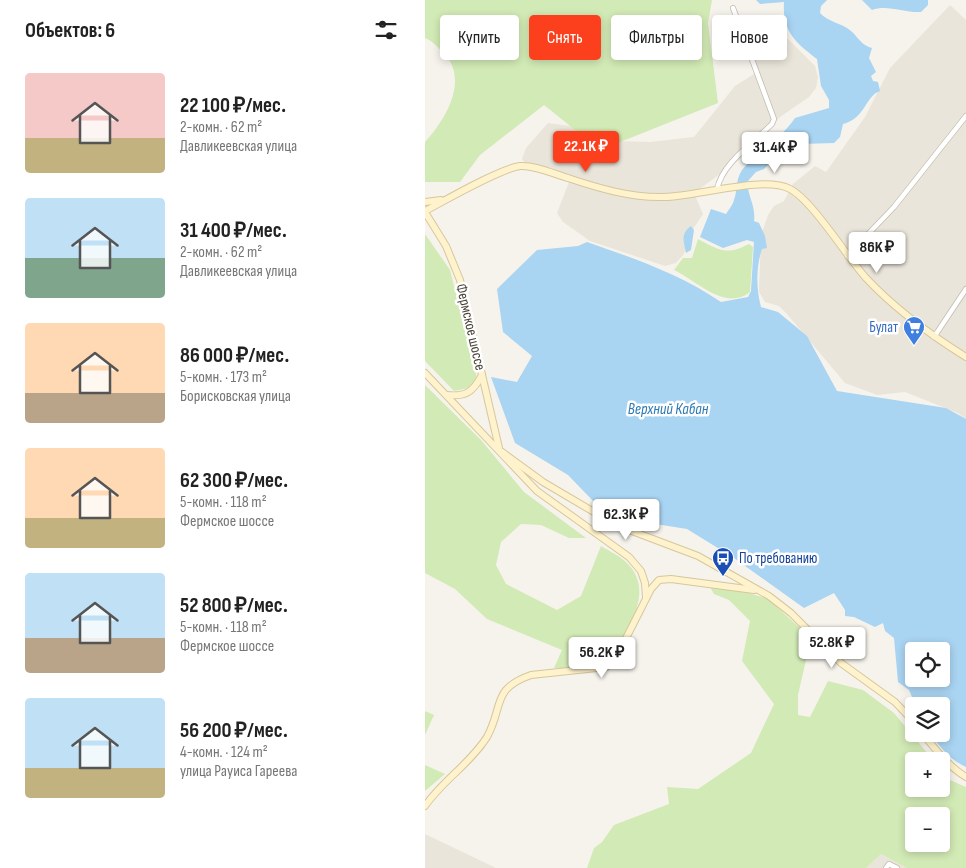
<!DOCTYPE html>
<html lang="ru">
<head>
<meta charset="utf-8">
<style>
	body { margin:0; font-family:"Sofia Sans Condensed",sans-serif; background:#f2f2f2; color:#222; height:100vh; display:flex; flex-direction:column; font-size:19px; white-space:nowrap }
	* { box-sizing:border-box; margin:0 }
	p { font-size:16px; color:#767676 }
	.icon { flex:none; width:28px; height:28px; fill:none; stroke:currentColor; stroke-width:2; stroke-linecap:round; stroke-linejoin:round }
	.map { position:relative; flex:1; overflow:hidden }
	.panel { display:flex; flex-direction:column; background:#fff; width:425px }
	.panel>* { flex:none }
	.banner { position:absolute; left:15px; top:15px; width:450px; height:45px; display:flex; gap:10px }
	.controls { position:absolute; left:480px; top:642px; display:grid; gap:10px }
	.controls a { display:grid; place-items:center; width:45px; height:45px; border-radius:5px; background:#fff; box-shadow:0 2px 8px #0003; font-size:25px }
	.price { position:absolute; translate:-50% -42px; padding:0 11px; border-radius:5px; background:#fff; color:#222; font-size:16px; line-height:32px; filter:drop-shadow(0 1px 2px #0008) }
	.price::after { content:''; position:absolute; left:50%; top:30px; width:15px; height:11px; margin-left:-8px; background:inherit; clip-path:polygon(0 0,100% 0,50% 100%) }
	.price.current { background:#fc3f1d; color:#fff }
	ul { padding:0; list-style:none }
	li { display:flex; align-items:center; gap:15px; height:125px; padding:0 25px }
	li span { display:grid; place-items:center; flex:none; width:140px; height:100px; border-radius:5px; color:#555 }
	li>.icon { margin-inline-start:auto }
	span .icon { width:60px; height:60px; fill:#fffc; stroke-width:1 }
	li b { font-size:21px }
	h2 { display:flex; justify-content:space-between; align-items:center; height:60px; padding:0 25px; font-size:21px }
	.tag { padding:0 18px; border-radius:5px; background:#fff; box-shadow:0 2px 8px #0003; font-size:18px; line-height:45px }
	.tag.current { background:#fc3f1d; color:#fff }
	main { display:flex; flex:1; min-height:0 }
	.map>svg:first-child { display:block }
	.residential { fill:#eae5da }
	.green { fill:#d2eab5; fill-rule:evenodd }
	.water { fill:#a9d4f2; fill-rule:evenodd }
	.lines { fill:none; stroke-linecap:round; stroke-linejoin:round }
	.street-casing { stroke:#c2bbae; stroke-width:6 }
	.secondary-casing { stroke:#d6c79b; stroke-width:8 }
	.street { stroke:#fff; stroke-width:4.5 }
	.secondary { stroke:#fff3cd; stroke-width:6 }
	.labels { text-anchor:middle; stroke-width:5; stroke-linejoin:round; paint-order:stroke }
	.street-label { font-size:15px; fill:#4b4439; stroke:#fff }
	.shop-label { font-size:15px; fill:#366cbe; stroke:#fff; text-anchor:end }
	.transit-label { font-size:15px; fill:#164399; stroke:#fff; text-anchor:start }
	.water-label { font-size:16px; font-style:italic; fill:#2e7ab2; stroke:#fff }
</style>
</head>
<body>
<main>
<section class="panel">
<h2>Объектов: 6<svg class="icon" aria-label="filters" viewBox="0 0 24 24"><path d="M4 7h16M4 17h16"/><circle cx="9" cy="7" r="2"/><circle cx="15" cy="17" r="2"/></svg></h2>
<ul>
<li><span style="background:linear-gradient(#f6c9c9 65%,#c2b280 0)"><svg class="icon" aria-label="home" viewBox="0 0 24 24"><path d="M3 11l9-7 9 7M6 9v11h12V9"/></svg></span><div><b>22 100 ₽/мес.</b><p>2-комн. · 62 m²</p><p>Давликеевская улица</p></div></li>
<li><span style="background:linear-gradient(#bfe0f5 60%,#7fa58c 0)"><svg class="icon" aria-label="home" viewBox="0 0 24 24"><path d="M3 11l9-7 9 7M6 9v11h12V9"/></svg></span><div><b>31 400 ₽/мес.</b><p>2-комн. · 62 m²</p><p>Давликеевская улица</p></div></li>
<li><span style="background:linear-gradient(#ffd9b3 70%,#b9a48a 0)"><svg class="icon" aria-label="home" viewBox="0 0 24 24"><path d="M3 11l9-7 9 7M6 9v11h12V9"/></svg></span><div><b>86 000 ₽/мес.</b><p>5-комн. · 173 m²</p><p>Борисковская улица</p></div></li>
<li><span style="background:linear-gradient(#ffd9b3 70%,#c2b280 0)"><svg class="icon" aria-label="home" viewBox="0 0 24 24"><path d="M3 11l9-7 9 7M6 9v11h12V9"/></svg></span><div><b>62 300 ₽/мес.</b><p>5-комн. · 118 m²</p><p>Фермское шоссе</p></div></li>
<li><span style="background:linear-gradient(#bfe0f5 65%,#b9a48a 0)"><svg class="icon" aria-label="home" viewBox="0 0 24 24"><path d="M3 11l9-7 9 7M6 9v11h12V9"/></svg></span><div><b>52 800 ₽/мес.</b><p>5-комн. · 118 m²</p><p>Фермское шоссе</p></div></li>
<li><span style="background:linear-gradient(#bfe0f5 70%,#c2b280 0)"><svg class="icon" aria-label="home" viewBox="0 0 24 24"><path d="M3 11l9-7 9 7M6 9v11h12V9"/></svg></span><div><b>56 200 ₽/мес.</b><p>4-комн. · 124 m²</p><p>улица Рауиса Гареева</p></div></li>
</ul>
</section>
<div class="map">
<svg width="541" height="868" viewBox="0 0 541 868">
	<rect width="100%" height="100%" fill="#f6f3ec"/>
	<g class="residential">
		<path d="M525,5L541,20V419L533,413L480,392L452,395L420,383L362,314L354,306L340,302L334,292L336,235L343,215L349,206L359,201L368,184L390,166L401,172L440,117L465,68Z"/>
		<path d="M334,17L346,18L355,25L359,35L390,66L393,77L391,88L384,97L355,117L325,152L269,193L278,214L266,232L259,254L251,263L240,266L165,241L138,222L132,213L144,182L139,173L104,168L97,159L101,148L123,123L161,128L191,141L225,142L269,137L310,86L329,74L330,63L320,31L323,21Z"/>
		<path d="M0,834L71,868H0Z"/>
		<path d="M456,854L482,868H441Z"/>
	</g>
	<g class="green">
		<path d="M0,0H287L283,23L293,103L175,150L119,105L55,155L35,182H0V142C21,119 45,79 18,52C12,47 8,41 0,38Z"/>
		<path d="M0,234L25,270L52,378L43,388L29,391L0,361Z"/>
		<path d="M273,239C294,250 301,256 324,244L328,247L325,292C300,312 271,280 249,270L258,258H267Z"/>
		<path d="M0,385L56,440L99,492L161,538H144L116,525L96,524L76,542L71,565L81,584L132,610L156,596L176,546C184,551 195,556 202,563C232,593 200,633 183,661L151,668H129L137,650L62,619L30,589L0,573Z"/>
		<path d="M285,587L324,593L343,599L375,628L380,639L381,660L373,695V715L385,717L403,681L438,690L469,713L509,761H489V789H516V770L525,780L541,787V868H482L456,854L441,868H162L169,848L177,842L189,825L244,804L242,787L273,789L326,753L349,704L317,661L325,621L304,600L289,594ZM489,816H516V844H489Z"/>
		<path d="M0,711L9,715L0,735Z"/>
		<path d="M0,765L20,774L0,791Z"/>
	</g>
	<g class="water">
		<path d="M331,0H402L396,6L395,13C403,22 417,23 426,31C434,38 436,45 447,48L444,58L451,72L446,76L448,81L453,82L455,91C440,96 441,118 418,124L415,137L409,143L377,144L353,154L339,169L331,172L322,182C323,196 331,207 329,221L334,223L340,236L342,248L337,249C331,266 331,289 336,307L353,312L382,336L412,391L521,408L541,419V767C527,761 514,747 506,734H516V706H491L484,690L473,682L469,638L460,631L458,623L450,627L429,617L420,616V610L409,593L379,608L309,558L262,529L199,519L172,505L143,475L90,443L66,377L92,382L107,356L78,332L72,289L112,250L153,246L162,242C208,258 255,274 296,302L323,297L326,291L329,242L322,240L298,248L275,237L286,209L301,214C304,209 308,205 309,200C313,189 310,181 317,170C333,150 356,139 370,118L404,108V100L396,86L392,59C370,42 357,31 359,2L335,4ZM489,651H516V679H489Z"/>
		<path d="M437,0H503V5L496,12C479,13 462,4 447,10Z"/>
		<path d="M266,226L269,230L266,250L261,253C259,241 255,234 266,226Z"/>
	</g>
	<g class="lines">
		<g class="street-casing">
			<g id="street">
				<path d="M292,190C296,164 329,142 347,124L349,119L308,8"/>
				<path d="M422,256L469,207L541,116"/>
				<path d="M509,337L541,289"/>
				<path d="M461,868L464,864L472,868"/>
			</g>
		</g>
		<g class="secondary-casing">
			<g id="secondary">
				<path d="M0,202L16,200"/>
				<path d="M0,211C21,200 74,169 95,166C110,165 129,174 143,178C173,188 206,198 239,197C271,197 338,175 365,189C387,200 422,257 441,278C471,310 504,334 541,357"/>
				<path d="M0,212L21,246L35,280L74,448"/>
				<path d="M0,373L112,491L204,557L216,571L220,583L221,597"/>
				<path d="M22,395C41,397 48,392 57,375"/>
				<path d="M77,452L118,482L191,525L273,556L344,596L366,613L416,663L470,702L489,722"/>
				<path d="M498,734C511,750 523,766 541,777"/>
				<path d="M0,806C18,780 45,764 62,737C79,706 66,689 106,675L181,667L190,660L226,589L234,580L246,579L329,590"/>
			</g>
		</g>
		<use href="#street" class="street"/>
		<use href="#secondary" class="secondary"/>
	</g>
	<defs>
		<g id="supermarket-pin" transform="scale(1.125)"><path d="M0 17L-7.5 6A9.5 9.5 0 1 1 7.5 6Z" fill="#3f7fe0" stroke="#fff"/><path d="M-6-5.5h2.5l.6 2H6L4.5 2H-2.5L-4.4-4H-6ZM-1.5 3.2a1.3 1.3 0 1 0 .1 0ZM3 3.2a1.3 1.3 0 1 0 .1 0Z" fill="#fff"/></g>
		<g id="bus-pin" transform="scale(1.125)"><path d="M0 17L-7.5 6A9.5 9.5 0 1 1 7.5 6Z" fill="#1a4fb4" stroke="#fff"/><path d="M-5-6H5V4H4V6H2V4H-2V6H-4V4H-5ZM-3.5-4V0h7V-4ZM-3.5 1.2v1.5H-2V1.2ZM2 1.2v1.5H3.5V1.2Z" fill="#fff"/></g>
	</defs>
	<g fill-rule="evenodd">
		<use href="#supermarket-pin" x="489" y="327"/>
		<use href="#bus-pin" x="298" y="558"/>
	</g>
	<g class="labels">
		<g class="street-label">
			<text transform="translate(46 327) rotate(77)" y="5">Фермское шоссе</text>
		</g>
		<g class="shop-label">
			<text x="473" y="332">Булат</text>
		</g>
		<g class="transit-label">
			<text x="314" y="563">По требованию</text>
		</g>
		<g class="water-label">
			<text x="243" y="414">Верхний Кабан</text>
		</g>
	</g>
</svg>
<div class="controls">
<a><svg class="icon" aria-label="locate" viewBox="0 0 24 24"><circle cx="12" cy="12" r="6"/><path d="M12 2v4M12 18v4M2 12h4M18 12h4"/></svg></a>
<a><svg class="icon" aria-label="layers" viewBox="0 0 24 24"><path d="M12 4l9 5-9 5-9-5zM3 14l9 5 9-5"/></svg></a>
<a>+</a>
<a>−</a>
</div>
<b class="price current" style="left:161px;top:173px">22.1K ₽</b>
<b class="price" style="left:350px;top:174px">31.4K ₽</b>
<b class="price" style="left:452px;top:274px">86K ₽</b>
<b class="price" style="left:201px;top:541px">62.3K ₽</b>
<b class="price" style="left:407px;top:669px">52.8K ₽</b>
<b class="price" style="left:177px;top:679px">56.2K ₽</b>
<div class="banner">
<a class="tag">Купить</a>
<a class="tag current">Снять</a>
<a class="tag">Фильтры</a>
<a class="tag">Новое</a>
</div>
</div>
</main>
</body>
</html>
